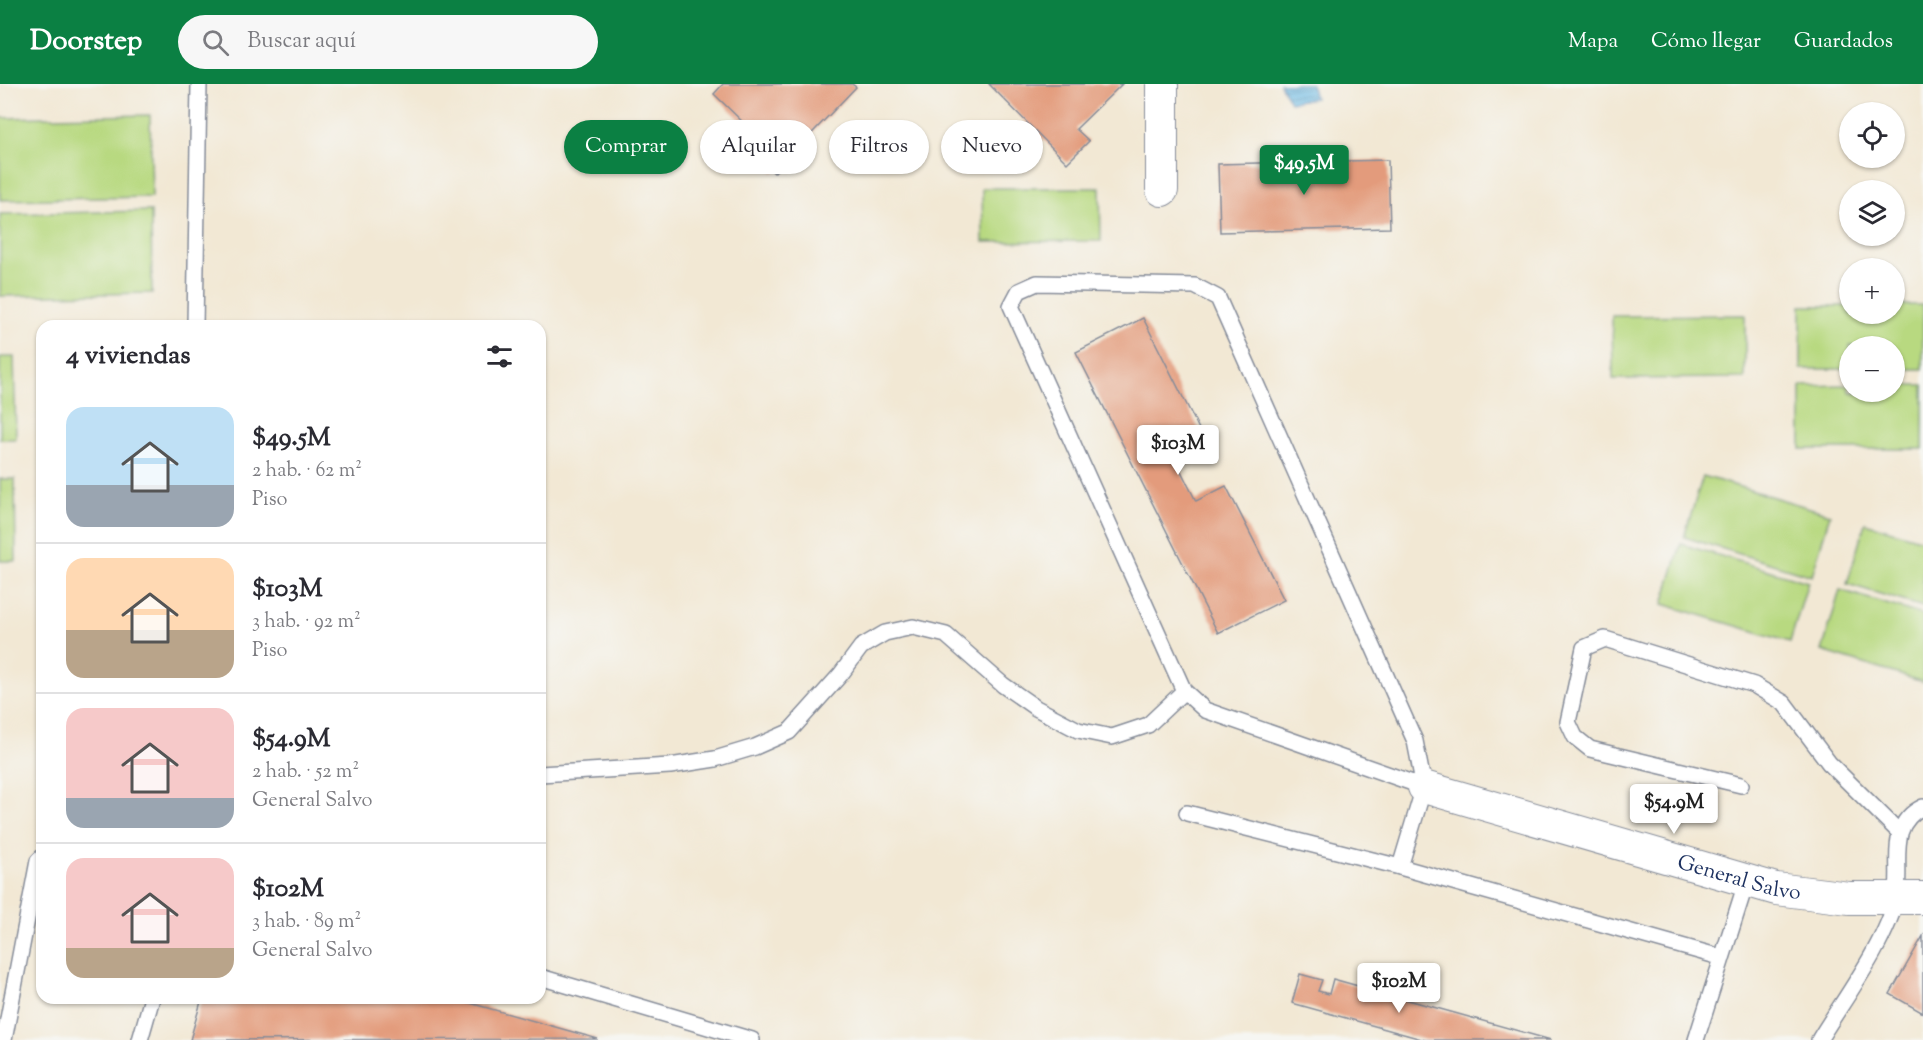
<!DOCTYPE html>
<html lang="es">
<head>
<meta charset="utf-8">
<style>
	body { margin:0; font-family:"Sorts Mill Goudy",serif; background:#f7f7f7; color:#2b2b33; height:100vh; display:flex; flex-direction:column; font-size:22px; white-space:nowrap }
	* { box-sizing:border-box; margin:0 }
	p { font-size:20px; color:#7c7c81 }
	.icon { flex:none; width:33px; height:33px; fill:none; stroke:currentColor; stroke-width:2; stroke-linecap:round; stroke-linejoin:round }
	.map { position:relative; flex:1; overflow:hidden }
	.drawer { position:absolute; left:36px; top:236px; width:510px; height:684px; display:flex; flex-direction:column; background:#fff; border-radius:18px; box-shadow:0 2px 4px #0004 }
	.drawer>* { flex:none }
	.top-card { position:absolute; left:564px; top:36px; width:570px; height:54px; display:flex; gap:12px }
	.buttons { position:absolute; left:1839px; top:18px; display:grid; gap:12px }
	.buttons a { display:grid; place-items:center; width:66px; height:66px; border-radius:50%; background:#fff; box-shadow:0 2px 4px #0004; font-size:30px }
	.price { position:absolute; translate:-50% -51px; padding:0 14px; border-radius:6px; background:#fff; color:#222; font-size:20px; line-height:39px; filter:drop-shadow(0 2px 3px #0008) }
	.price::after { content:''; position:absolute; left:50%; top:36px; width:18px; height:14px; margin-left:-9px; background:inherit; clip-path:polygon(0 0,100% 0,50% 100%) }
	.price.on { background:#0b8043; color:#fff }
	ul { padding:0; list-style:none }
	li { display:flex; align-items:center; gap:18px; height:150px; padding:0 30px }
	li+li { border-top:2px solid #e1e1e2 }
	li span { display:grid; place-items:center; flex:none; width:168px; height:120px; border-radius:18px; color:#555 }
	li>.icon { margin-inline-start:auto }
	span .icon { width:72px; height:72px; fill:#fffc; stroke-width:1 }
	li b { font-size:26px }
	h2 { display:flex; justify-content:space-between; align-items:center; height:72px; padding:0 30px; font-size:26px }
	.tag { padding:0 21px; border-radius:27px; background:#fff; box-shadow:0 2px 4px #0004; font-size:21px; line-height:54px }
	.tag.on { background:#0b8043; color:#fff }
	header { display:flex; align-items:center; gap:36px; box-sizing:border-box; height:84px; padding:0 30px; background:#0b8043; color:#fff }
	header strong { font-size:28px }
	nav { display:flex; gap:33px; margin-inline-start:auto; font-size:21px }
	.search { width:420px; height:54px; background:#f7f7f7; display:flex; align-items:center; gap:15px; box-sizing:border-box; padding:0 21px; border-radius:33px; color:#7c7c81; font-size:22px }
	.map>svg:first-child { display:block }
	.park { fill:#b8d980; stroke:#6a846f; stroke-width:1.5 }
	.water { fill:url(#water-rules); stroke:#4274a1; stroke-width:1.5 }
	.building { fill:#e39b7c }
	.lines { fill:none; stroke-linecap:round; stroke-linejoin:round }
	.service-casing { stroke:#868c99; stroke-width:18 }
	.minor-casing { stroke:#868c99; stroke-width:34 }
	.service { stroke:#fff; stroke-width:15 }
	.minor { stroke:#fff; stroke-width:32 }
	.labels { text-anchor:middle; stroke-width:4.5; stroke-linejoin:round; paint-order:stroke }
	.street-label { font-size:21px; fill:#1b2f5e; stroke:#f6f6f2 }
</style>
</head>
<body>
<header>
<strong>Doorstep</strong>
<div class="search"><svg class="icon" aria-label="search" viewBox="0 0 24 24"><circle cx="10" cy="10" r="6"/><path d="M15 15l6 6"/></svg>Buscar aquí</div>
<nav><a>Mapa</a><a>Cómo llegar</a><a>Guardados</a></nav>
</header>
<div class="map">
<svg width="1923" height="956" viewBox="0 0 1923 956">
	<defs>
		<pattern id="water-rules" width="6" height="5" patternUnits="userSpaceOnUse" patternTransform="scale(1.5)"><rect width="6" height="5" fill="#6ab9e4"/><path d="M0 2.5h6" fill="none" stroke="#5697bc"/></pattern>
	</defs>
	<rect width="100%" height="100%" fill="#f6f6f2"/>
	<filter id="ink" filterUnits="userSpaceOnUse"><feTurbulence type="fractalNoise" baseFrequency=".0167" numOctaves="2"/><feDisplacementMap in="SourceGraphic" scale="12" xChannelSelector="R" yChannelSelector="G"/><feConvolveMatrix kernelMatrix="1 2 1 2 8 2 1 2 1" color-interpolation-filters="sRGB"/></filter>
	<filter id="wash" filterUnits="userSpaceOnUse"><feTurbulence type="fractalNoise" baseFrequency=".008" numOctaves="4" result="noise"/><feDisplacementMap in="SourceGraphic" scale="24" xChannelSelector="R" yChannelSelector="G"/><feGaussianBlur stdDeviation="1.35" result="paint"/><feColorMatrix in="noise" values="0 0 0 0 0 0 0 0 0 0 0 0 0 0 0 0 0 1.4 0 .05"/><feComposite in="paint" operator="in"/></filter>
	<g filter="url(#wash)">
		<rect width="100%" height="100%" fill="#f2e8d4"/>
		<g class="park">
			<path d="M150,31L152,113L0,116V34Z"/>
			<path d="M982,104H1100L1101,157L983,158Z"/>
			<path d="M151,127L152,209L0,212V130Z"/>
			<path d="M1895,221H1923V285H1895L1894,262H1850L1849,285H1801V222H1849L1850,230H1894Z"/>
			<path d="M1745,231V294L1613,295L1612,232Z"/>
			<path d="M0,273H14L16,355H0Z"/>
			<path d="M1849,301L1850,308H1894L1895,301H1923V365H1801V302Z"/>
			<path d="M1703,392L1830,430L1812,492L1684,453Z"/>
			<path d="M0,395H15L16,477H0Z"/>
			<path d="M1865,439L1923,456V523L1847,500Z"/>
			<path d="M1681,460L1808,498L1790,558L1663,520Z"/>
			<path d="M1840,506L1923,531V598L1822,567Z"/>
		</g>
		<path class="water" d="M1280,0H1311L1315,14L1290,18Z"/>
		<g id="blocks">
			<g class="building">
				<path d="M723,0H852L856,3L774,89L743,59L753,48L714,10Z"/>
				<path d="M989,0H1122L1076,45L1089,57L1067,79Z"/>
				<path d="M1388,76L1390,144L1220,148L1218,80Z"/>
				<path d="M1143,234L1203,353L1172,369L1196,417L1226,402L1284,516L1218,549L1076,268Z"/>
				<path d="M1923,852V929L1890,910Z"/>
				<path d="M1300,890L1322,896L1318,907L1329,910L1333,895L1551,956H1425L1292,919Z"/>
				<path d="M202,914H452L598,955L190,956Z"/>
			</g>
		</g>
	</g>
	<g filter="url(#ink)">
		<use href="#blocks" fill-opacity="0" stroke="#868c99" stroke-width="1.5"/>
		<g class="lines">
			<g class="service-casing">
				<g id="service">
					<path d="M195,242L199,0"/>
					<path d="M540,690L670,682L715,675L755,663L789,648L841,590L861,563L885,549L913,543L946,551L1003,601L1036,624L1078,646L1112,653L1148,641L1184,607"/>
					<path d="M1741,701L1590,665L1575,653L1568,638L1584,564L1605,555L1754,601L1784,619L1829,679L1898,747"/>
					<path d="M1187,729L1400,783L1720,873"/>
					<path d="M1400,783L1424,703L1415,657L1218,214L1195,202L1037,199L1019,207L1011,222L1184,607L1205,626L1424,703"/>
					<path d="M540,893L752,956"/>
					<path d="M4,956L38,777L42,773"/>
					<path d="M140,956L152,914"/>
					<path d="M1696,956L1746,799"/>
					<path d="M1819,956C1843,916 1887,858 1896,814C1903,781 1885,741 1923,723"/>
				</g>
			</g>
			<g class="minor-casing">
				<g id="minor">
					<path d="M1162,0V106"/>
					<path id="s1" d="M1424,703L1776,805L1849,814H1923"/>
				</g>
			</g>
			<use href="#service" class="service"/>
			<use href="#minor" class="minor"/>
		</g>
	</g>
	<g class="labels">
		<g class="street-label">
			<text dy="7" stroke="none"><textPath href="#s1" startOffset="328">General Salvo</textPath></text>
		</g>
	</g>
</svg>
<div class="buttons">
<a><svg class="icon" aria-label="locate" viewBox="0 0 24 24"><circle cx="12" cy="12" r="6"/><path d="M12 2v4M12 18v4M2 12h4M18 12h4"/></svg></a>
<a><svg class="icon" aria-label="layers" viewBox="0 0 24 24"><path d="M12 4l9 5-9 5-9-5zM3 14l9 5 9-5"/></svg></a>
<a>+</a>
<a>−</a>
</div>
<b class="price on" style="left:1304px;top:112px">$49.5M</b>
<b class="price" style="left:1178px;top:392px">$103M</b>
<b class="price" style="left:1674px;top:751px">$54.9M</b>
<b class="price" style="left:1399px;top:930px">$102M</b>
<div class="top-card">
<a class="tag on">Comprar</a>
<a class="tag">Alquilar</a>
<a class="tag">Filtros</a>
<a class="tag">Nuevo</a>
</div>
<section class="drawer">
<h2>4 viviendas<svg class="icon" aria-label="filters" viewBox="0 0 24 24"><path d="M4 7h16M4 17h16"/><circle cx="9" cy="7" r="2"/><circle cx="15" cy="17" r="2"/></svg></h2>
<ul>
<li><span style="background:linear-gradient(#bfe0f5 65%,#9aa5b1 0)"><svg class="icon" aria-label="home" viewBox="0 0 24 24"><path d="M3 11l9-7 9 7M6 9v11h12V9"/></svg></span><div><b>$49.5M</b><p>2 hab. · 62 m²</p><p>Piso</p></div></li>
<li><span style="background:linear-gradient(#ffd9b3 60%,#b9a48a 0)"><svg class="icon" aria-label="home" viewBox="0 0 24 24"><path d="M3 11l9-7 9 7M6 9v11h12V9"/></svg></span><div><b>$103M</b><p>3 hab. · 92 m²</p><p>Piso</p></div></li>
<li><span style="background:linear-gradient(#f6c9c9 75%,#9aa5b1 0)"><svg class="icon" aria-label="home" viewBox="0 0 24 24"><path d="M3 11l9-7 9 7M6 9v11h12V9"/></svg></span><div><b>$54.9M</b><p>2 hab. · 52 m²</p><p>General Salvo</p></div></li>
<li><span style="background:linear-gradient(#f6c9c9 75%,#b9a48a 0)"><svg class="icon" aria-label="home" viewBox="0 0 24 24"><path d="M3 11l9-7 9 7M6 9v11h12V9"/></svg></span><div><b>$102M</b><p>3 hab. · 89 m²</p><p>General Salvo</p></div></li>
</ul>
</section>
</div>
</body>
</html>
